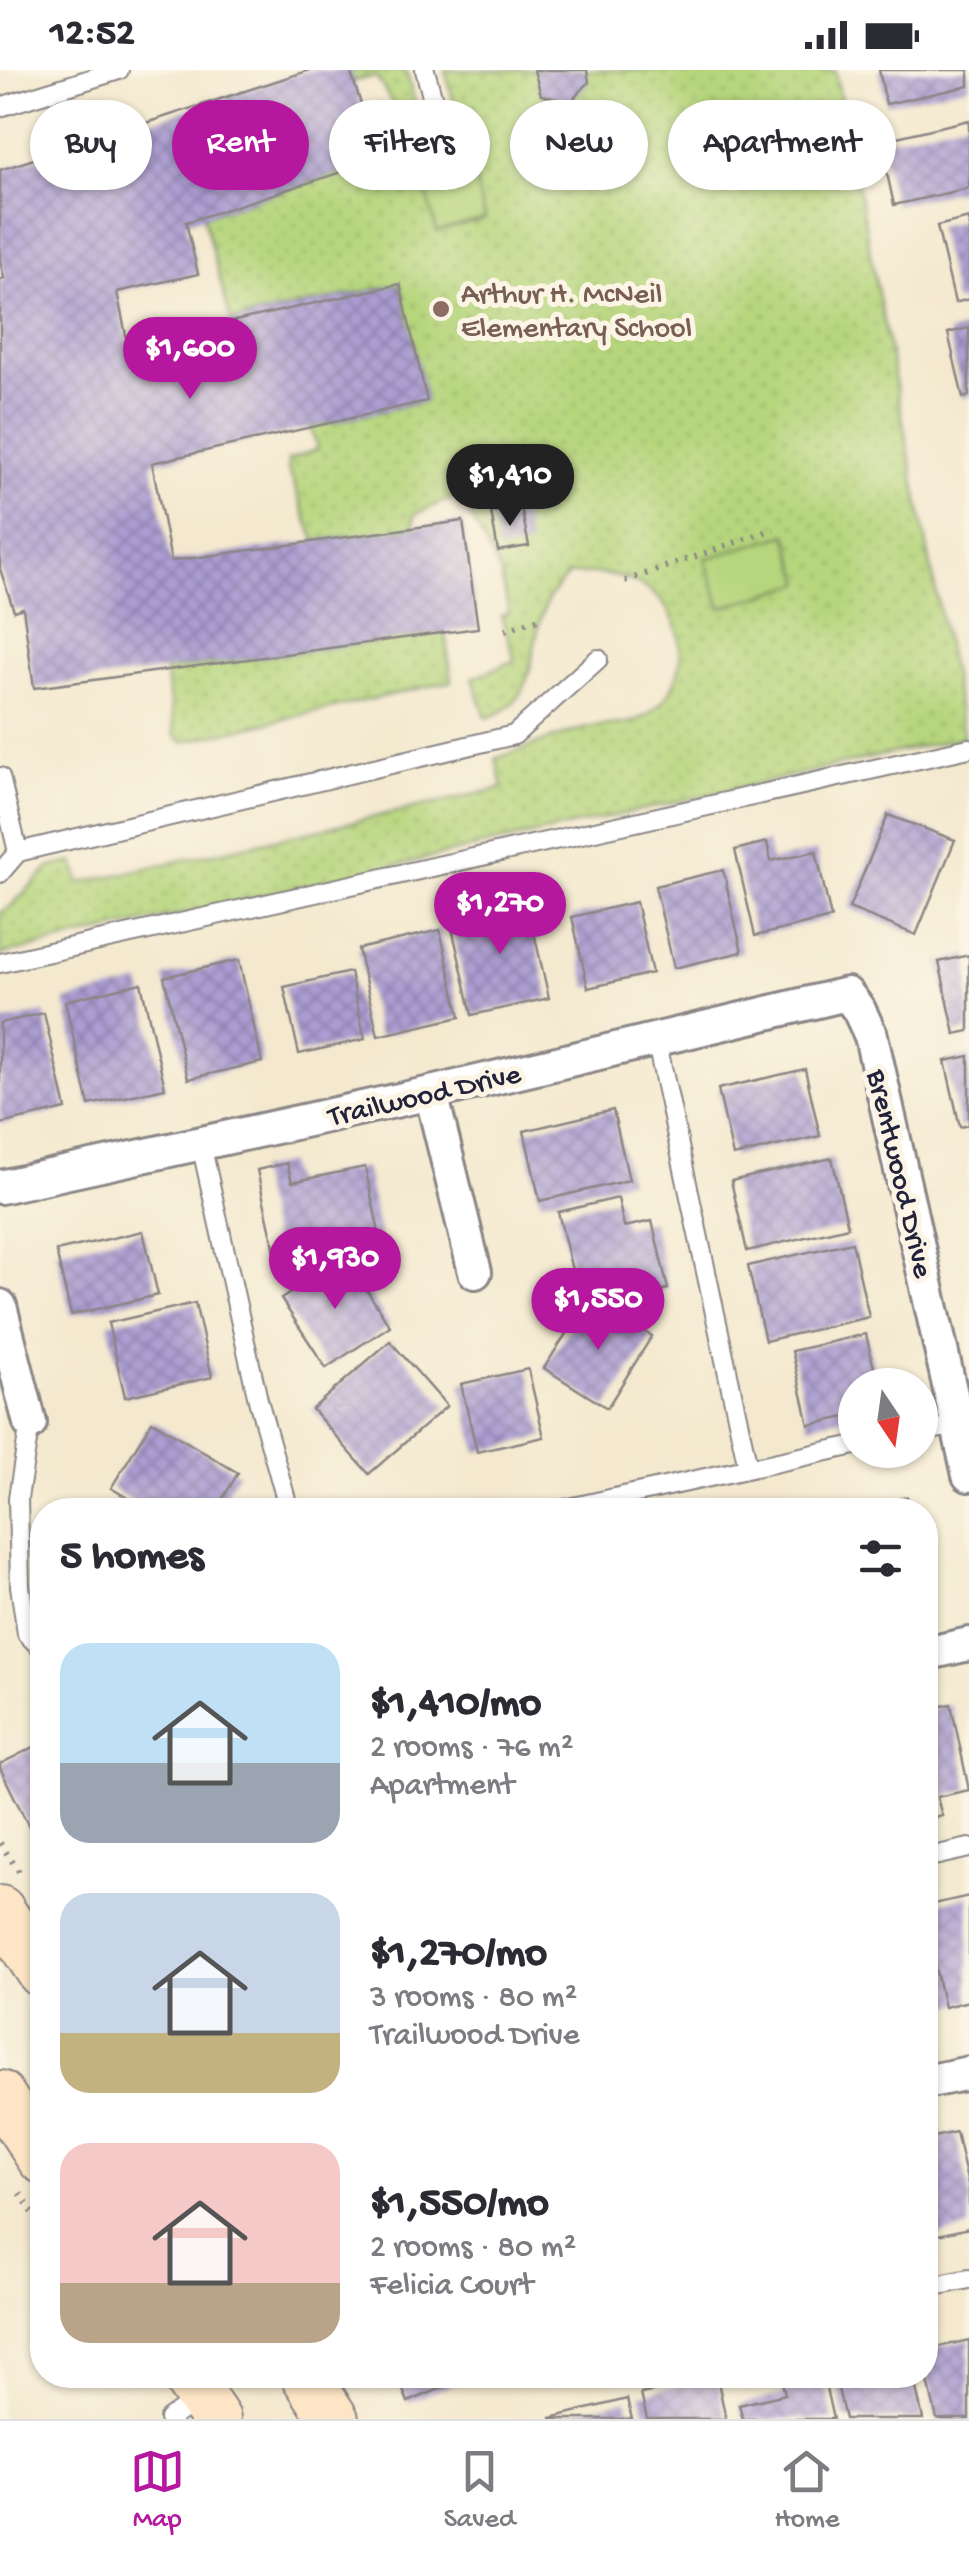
<!DOCTYPE html>
<html lang="en">
<head>
<meta charset="utf-8">
<style>
	body { margin:0; font-family:"Gochi Hand",sans-serif; background:#f7f7f7; color:#2b2b33; height:100vh; display:flex; flex-direction:column; font-size:38px; white-space:nowrap }
	* { box-sizing:border-box; margin:0 }
	p { font-size:32px; color:#7c7c81 }
	.icon { flex:none; width:55px; height:55px; fill:none; stroke:currentColor; stroke-width:2; stroke-linecap:round; stroke-linejoin:round }
	.map { position:relative; flex:1; overflow:hidden }
	.side { position:absolute; left:30px; top:1428px; width:908px; height:890px; display:flex; flex-direction:column; background:#fff; border-radius:40px; box-shadow:0 2px 8px #0004 }
	.side>* { flex:none }
	.banner { position:absolute; left:30px; top:30px; width:910px; height:90px; display:flex; gap:20px }
	.needle { width:65px; rotate:167deg }
	.controls { position:absolute; left:838px; top:1298px; display:grid; gap:20px }
	.controls a { display:grid; place-items:center; width:100px; height:100px; border-radius:50%; background:#fff; box-shadow:0 2px 8px #0004; font-size:50px }
	.price { position:absolute; translate:-50% -85px; padding:0 22px; border-radius:35px; background:#b5179e; color:#fff; font-size:32px; line-height:65px; filter:drop-shadow(0 2px 5px #0008) }
	.price::after { content:''; position:absolute; left:50%; top:60px; width:30px; height:22px; margin-left:-15px; background:inherit; clip-path:polygon(0 0,100% 0,50% 100%) }
	.price.active { background:#222; color:#fff }
	ul { padding:0; list-style:none }
	li { display:flex; align-items:center; gap:30px; height:250px; padding:0 30px }
	li span { display:grid; place-items:center; flex:none; width:280px; height:200px; border-radius:30px; color:#555 }
	li>.icon { margin-inline-start:auto }
	span .icon { width:120px; height:120px; fill:#fffc; stroke-width:1 }
	li b { font-size:42px }
	h2 { display:flex; justify-content:space-between; align-items:center; height:120px; padding:0 30px; font-size:42px }
	.chip { padding:0 35px; border-radius:45px; background:#fff; box-shadow:0 2px 8px #0004; font-size:35px; line-height:90px }
	.chip.active { background:#b5179e; color:#fff }
	.status { display:flex; justify-content:space-between; align-items:center; height:70px; padding:0 50px; background:#fff; direction:ltr }
	.status svg { height:28px; fill:currentColor }
	.tab-bar { display:flex; justify-content:space-around; align-items:center; height:140px; border-top:2px solid #e1e1e2; background:#fff; font-size:28px; color:#7c7c81 }
	.tab-bar a { display:grid; justify-items:center; gap:5px }
	.tab-bar .active { color:#b5179e }
	.map>svg:first-child { display:block }
	.grass { fill:url(#grass-dots); stroke:#6c7c5c; stroke-width:2.5 }
	.green { fill:#b6d57c; stroke:#6c7c5c; stroke-width:2.5 }
	.building { fill:url(#building-cross-hatch) }
	.lines { fill:none; stroke-linecap:round; stroke-linejoin:round }
	.service-casing { stroke:#8b8685; stroke-width:22 }
	.minor-casing { stroke:#8b8685; stroke-width:38 }
	.secondary-casing { stroke:#8b8685; stroke-width:52 }
	.path { stroke:#8b8685; stroke-width:6; stroke-dasharray:2.5 8; stroke-linecap:butt }
	.service { stroke:#fff; stroke-width:18 }
	.minor { stroke:#fff; stroke-width:32 }
	.secondary { stroke:#fde5c5; stroke-width:48 }
	.education-dot { fill:#8d6e63; stroke:#fcf5e5; stroke-width:4 }
	.labels { text-anchor:middle; stroke-width:10; stroke-linejoin:round; paint-order:stroke }
	.education-label { font-size:30px; fill:#785e54; stroke:#fcf5e5; text-anchor:start }
	.street-label { font-size:30px; fill:#22223b; stroke:#fcf5e5 }
</style>
</head>
<body>
<div class="status"><b>12:52</b><svg viewBox="0 0 49 12"><path d="M0 12V9h3v3zM5 12V6h3v6zM10 12V3h3v9zM15 12V0h3v12zM26 1h20v11H26zM47 4h2v5h-2z"/></svg></div>
<div class="map">
<svg width="969" height="2349" viewBox="0 0 969 2349">
	<defs>
		<pattern id="grass-dots" width="8" height="8" patternUnits="userSpaceOnUse" patternTransform="scale(2.5)"><rect width="8" height="8" fill="#b6d57c"/><path d="M2 2h.1M6 6h.1" fill="none" stroke="#9cb76c" stroke-width="1.8" stroke-linecap="round"/></pattern>
		<pattern id="building-cross-hatch" width="8" height="8" patternUnits="userSpaceOnUse" patternTransform="scale(2.5)"><rect width="8" height="8" fill="#ac9ed2"/><path d="M0 0l8 8M0 8l8-8" fill="none" stroke="#8c80ac"/></pattern>
	</defs>
	<rect width="100%" height="100%" fill="#fcf5e5"/>
	<filter id="ink" filterUnits="userSpaceOnUse"><feTurbulence type="fractalNoise" baseFrequency=".01" numOctaves="2"/><feDisplacementMap in="SourceGraphic" scale="20" xChannelSelector="R" yChannelSelector="G"/><feConvolveMatrix kernelMatrix="1 2 1 2 8 2 1 2 1" color-interpolation-filters="sRGB"/></filter>
	<filter id="wash" filterUnits="userSpaceOnUse"><feTurbulence type="fractalNoise" baseFrequency=".0048" numOctaves="4" result="noise"/><feDisplacementMap in="SourceGraphic" scale="40" xChannelSelector="R" yChannelSelector="G"/><feGaussianBlur stdDeviation="2.25" result="paint"/><feColorMatrix in="noise" values="0 0 0 0 0 0 0 0 0 0 0 0 0 0 0 0 0 1.4 0 .05"/><feComposite in="paint" operator="in"/></filter>
	<g filter="url(#wash)">
		<rect width="100%" height="100%" fill="#f4e9cf"/>
		<g class="grass">
			<path d="M350,0H406L421,56L457,44L445,0H835L964,667L0,885V842L10,837L50,797L74,792L80,813L503,718L496,688C525,679 554,667 583,659C611,651 629,661 655,639C691,608 689,549 649,520C625,504 596,502 568,505C562,513 553,521 548,530C526,573 542,633 486,648L473,608L515,590L501,546L509,542L500,502L460,425L414,444V458L315,471L288,399V390L318,379L310,357L426,331L400,214L231,251L203,146L410,81L396,39L376,6L353,11Z"/>
			<path d="M445,562L452,611L183,672L175,666L165,600Z"/>
		</g>
		<g class="green">
			<path d="M466,76L485,149L437,162L418,89Z"/>
			<path d="M787,464L802,513L721,538L705,489Z"/>
		</g>
		<g id="blocks">
			<g class="building">
				<path d="M310,0H350L379,90L186,152L198,204L117,222L128,275L400,214L427,331L152,393L171,491L463,451L478,558L34,618L23,538L14,541L0,499V210L4,208L0,191V100Z"/>
				<path d="M534,0H587L589,12L570,32L541,25Z"/>
				<path d="M879,0H969V16L886,34Z"/>
				<path d="M969,50V118L894,135L880,71Z"/>
				<path d="M969,148V229L955,233L937,156Z"/>
				<path d="M969,258V326L963,328L948,263Z"/>
				<path d="M521,437L529,476L498,481L491,442Z"/>
				<path d="M888,745L955,770L916,865L849,838Z"/>
				<path d="M767,772L771,791L816,781L831,848L755,866L735,780Z"/>
				<path d="M723,800L742,882L674,898L655,816Z"/>
				<path d="M526,828L549,928L472,945L450,849L488,840L487,836Z"/>
				<path d="M636,832L652,903L588,918L572,847Z"/>
				<path d="M440,860L460,947L378,966L358,879Z"/>
				<path d="M969,885V961L955,964L939,892Z"/>
				<path d="M239,890L262,992L188,1009L164,907Z"/>
				<path d="M350,902L365,969L299,984L284,917Z"/>
				<path d="M141,913L165,1018L89,1035L65,931Z"/>
				<path d="M44,943L66,1039L0,1054V953Z"/>
				<path d="M969,986V1055L960,1057L945,991Z"/>
				<path d="M805,999L820,1066L733,1086L718,1019Z"/>
				<path d="M613,1040L629,1110L540,1131L524,1061Z"/>
				<path d="M832,1088L848,1157L747,1181L731,1111Z"/>
				<path d="M287,1093L292,1112L365,1097L380,1167L277,1190L257,1100Z"/>
				<path d="M618,1128L624,1157L652,1151L668,1219L629,1228L624,1206L576,1217L558,1142Z"/>
				<path d="M143,1161L158,1225L71,1245L56,1181Z"/>
				<path d="M852,1172L869,1247L765,1271L748,1196Z"/>
				<path d="M345,1187L390,1256L326,1298L281,1229Z"/>
				<path d="M589,1228L652,1266L607,1338L544,1298Z"/>
				<path d="M195,1233L212,1307L125,1327L108,1253Z"/>
				<path d="M866,1264L878,1315H855V1345L809,1355L792,1281Z"/>
				<path d="M390,1271L447,1336L369,1404L312,1339Z"/>
				<path d="M528,1299L544,1367L477,1382L461,1314Z"/>
				<path d="M152,1351L238,1403L216,1440H148L111,1418Z"/>
				<path d="M907,1427L910,1440H858V1438Z"/>
				<path d="M951,1634L969,1720L937,1727L942,1746L925,1750V1640Z"/>
				<path d="M42,1673V1783L0,1698V1694Z"/>
				<path d="M969,1826V1931L944,1937L925,1853V1836Z"/>
				<path d="M956,2062L969,2119V2158L925,2168V2069Z"/>
				<path d="M969,2270V2349H937L925,2298V2280Z"/>
				<path d="M397,2305H474L408,2332Z"/>
				<path d="M796,2305H823L833,2349H743L739,2335L785,2324L781,2309Z"/>
				<path d="M835,2305H913L923,2349H845Z"/>
				<path d="M717,2307L726,2349H647L641,2324Z"/>
				<path d="M627,2329L632,2349H551V2348Z"/>
			</g>
		</g>
	</g>
	<g filter="url(#ink)">
		<use href="#blocks" fill-opacity="0" stroke="#8b8685" stroke-width="2.5"/>
		<g class="lines">
			<g class="service-casing">
				<g id="service">
					<path d="M425,0L433,30"/>
					<path d="M0,37L119,0"/>
					<path d="M0,707L18,782L0,803"/>
					<path d="M18,782L514,665L598,589"/>
					<path d="M0,893L969,678"/>
					<path d="M656,969L748,1397"/>
					<path d="M201,1074L258,1330L289,1440"/>
					<path d="M30,1353L18,1428L20,1516L27,1564L42,1579"/>
					<path d="M920,1362L958,1355"/>
					<path d="M560,1440L855,1375"/>
					<path d="M925,1788L969,1778"/>
					<path d="M925,2218L969,2209"/>
					<path d="M169,2349L201,2327"/>
				</g>
			</g>
			<g class="minor-casing">
				<g id="minor">
					<path d="M431,1023L475,1202"/>
					<path d="M0,1117L431,1023L847,924L859,940L871,966L969,1405"/>
					<path d="M0,1236L30,1353"/>
					<path d="M925,1584L969,1574"/>
					<path d="M925,2012L969,2003"/>
				</g>
			</g>
			<g class="secondary-casing">
				<g id="secondary">
					<path d="M0,1840L42,1903"/>
					<path d="M0,2025L42,2089"/>
					<path d="M186,2305L216,2349"/>
					<path d="M305,2305L334,2349"/>
				</g>
			</g>
			<g class="path">
				<path d="M625,511L774,459"/>
				<path d="M505,560L543,548"/>
				<path d="M0,1773L22,1806"/>
				<path d="M20,2123L42,2157"/>
			</g>
			<use href="#service" class="service"/>
			<use href="#minor" class="minor"/>
			<use href="#secondary" class="secondary"/>
		</g>
	</g>
	<circle class="education-dot" cx="441" cy="239" r="10"/>
	<g class="labels">
		<g class="education-label">
			<text x="461" y="232">Arthur H. McNeil<tspan x="461" dy="34">Elementary School</tspan></text>
		</g>
		<g class="street-label">
			<text transform="translate(424 1023) rotate(-13)" y="10">Trailwood Drive</text>
			<text transform="translate(902 1103) rotate(77)" y="10">Brentwood Drive</text>
		</g>
	</g>
</svg>
<div class="controls">
<a><svg class="needle" viewBox="-14 -14 28 28"><path d="M0-13l5 13h-10z" fill="#e53935"/><path d="M0 13l5-13h-10z" fill="#7c7c81"/></svg></a>
</div>
<b class="price" style="left:190px;top:332px">$1,600</b>
<b class="price active" style="left:510px;top:459px">$1,410</b>
<b class="price" style="left:500px;top:887px">$1,270</b>
<b class="price" style="left:335px;top:1242px">$1,930</b>
<b class="price" style="left:598px;top:1283px">$1,550</b>
<div class="banner">
<a class="chip">Buy</a>
<a class="chip active">Rent</a>
<a class="chip">Filters</a>
<a class="chip">New</a>
<a class="chip">Apartment</a>
</div>
<section class="side">
<h2>5 homes<svg class="icon" aria-label="filters" viewBox="0 0 24 24"><path d="M4 7h16M4 17h16"/><circle cx="9" cy="7" r="2"/><circle cx="15" cy="17" r="2"/></svg></h2>
<ul>
<li><span style="background:linear-gradient(#bfe0f5 60%,#9aa5b1 0)"><svg class="icon" aria-label="home" viewBox="0 0 24 24"><path d="M3 11l9-7 9 7M6 9v11h12V9"/></svg></span><div><b>$1,410/mo</b><p>2 rooms · 76 m²</p><p>Apartment</p></div></li>
<li><span style="background:linear-gradient(#c9d6e8 70%,#c2b280 0)"><svg class="icon" aria-label="home" viewBox="0 0 24 24"><path d="M3 11l9-7 9 7M6 9v11h12V9"/></svg></span><div><b>$1,270/mo</b><p>3 rooms · 80 m²</p><p>Trailwood Drive</p></div></li>
<li><span style="background:linear-gradient(#f6c9c9 70%,#b9a48a 0)"><svg class="icon" aria-label="home" viewBox="0 0 24 24"><path d="M3 11l9-7 9 7M6 9v11h12V9"/></svg></span><div><b>$1,550/mo</b><p>2 rooms · 80 m²</p><p>Felicia Court</p></div></li>
</ul>
</section>
</div>
<nav class="tab-bar">
<a class="active"><svg class="icon" aria-label="map" viewBox="0 0 24 24"><path d="M3 6l6-2 6 2 6-2v14l-6 2-6-2-6 2zM9 4v14M15 6v14"/></svg>Map</a>
<a><svg class="icon" aria-label="saved" viewBox="0 0 24 24"><path d="M7 4h10v16l-5-4-5 4z"/></svg>Saved</a>
<a><svg class="icon" aria-label="home" viewBox="0 0 24 24"><path d="M3 11l9-7 9 7M6 9v11h12V9"/></svg>Home</a>
</nav>
</body>
</html>
